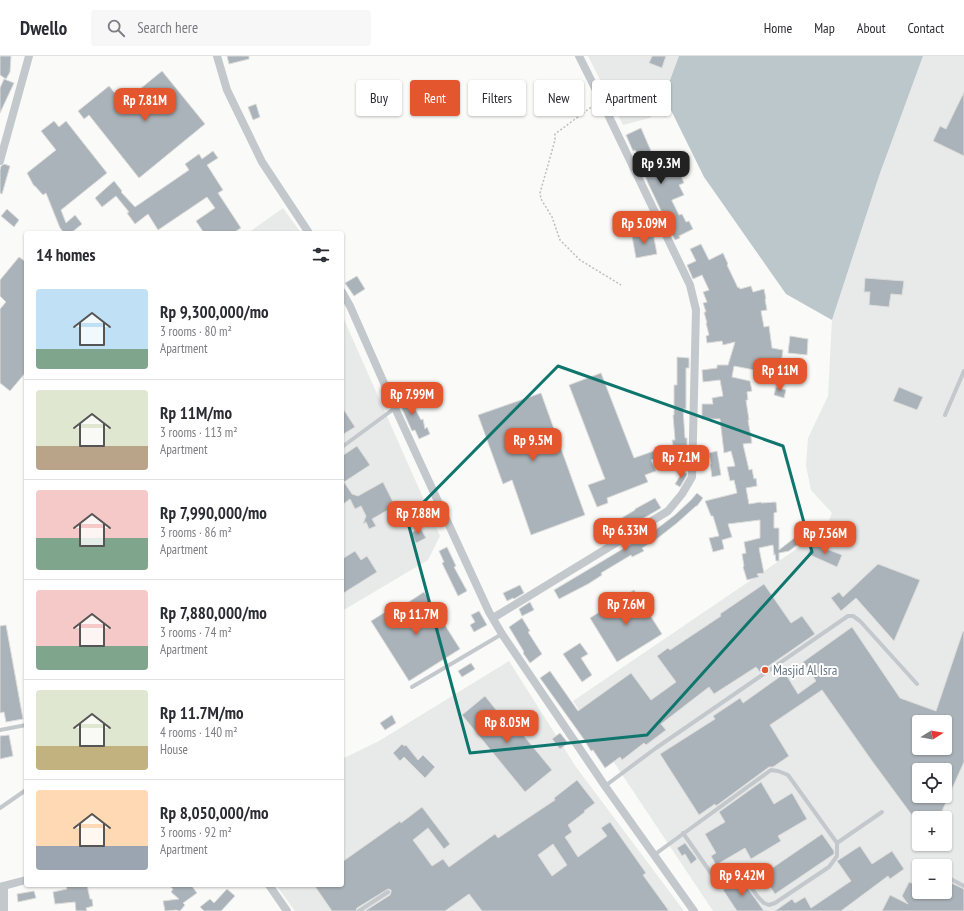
<!DOCTYPE html>
<html lang="en">
<head>
<meta charset="utf-8">
<style>
	body { margin:0; font-family:"PT Sans Narrow",sans-serif; background:#f7f7f7; color:#2b2b33; height:100vh; display:flex; flex-direction:column; font-size:15px; white-space:nowrap }
	* { box-sizing:border-box; margin:0 }
	p { font-size:13px; color:#7c7c81 }
	.icon { flex:none; width:22px; height:22px; fill:none; stroke:currentColor; stroke-width:2; stroke-linecap:round; stroke-linejoin:round }
	.map { position:relative; flex:1; overflow:hidden }
	.panel { position:absolute; left:24px; top:175px; width:320px; height:656px; display:flex; flex-direction:column; background:#fff; border-radius:4px; box-shadow:0 1px 3px #0004 }
	.panel>* { flex:none }
	.hud { position:absolute; left:356px; top:24px; width:380px; height:36px; display:flex; gap:8px }
	.needle { width:26px; rotate:79deg }
	.controls { position:absolute; left:912px; top:659px; display:grid; gap:8px }
	.controls a { display:grid; place-items:center; width:40px; height:40px; border-radius:4px; background:#fff; box-shadow:0 1px 3px #0004; font-size:20px }
	.price { position:absolute; translate:-50% -34px; padding:0 9px; border-radius:8px; background:#e4572e; color:#fff; font-size:13px; line-height:26px; filter:drop-shadow(0 1px 2px #0008) }
	.price::after { content:''; position:absolute; left:50%; top:24px; width:12px; height:9px; margin-left:-6px; background:inherit; clip-path:polygon(0 0,100% 0,50% 100%) }
	.price.selected { background:#222; color:#fff }
	ul { padding:0; list-style:none }
	li { display:flex; align-items:center; gap:12px; height:100px; padding:0 12px }
	li+li { border-top:1px solid #e1e1e2 }
	li span { display:grid; place-items:center; flex:none; width:112px; height:80px; border-radius:4px; color:#555 }
	li>.icon { margin-inline-start:auto }
	span .icon { width:48px; height:48px; fill:#fffc; stroke-width:1 }
	li b { font-size:17px }
	h2 { display:flex; justify-content:space-between; align-items:center; height:48px; padding:0 12px; font-size:17px }
	.pill { padding:0 14px; border-radius:4px; background:#fff; box-shadow:0 1px 3px #0004; font-size:14px; line-height:36px }
	.pill.selected { background:#e4572e; color:#fff }
	header { display:flex; align-items:center; gap:24px; box-sizing:border-box; height:56px; padding:0 20px; background:#fff; border-bottom:1px solid #e1e1e2 }
	header strong { font-size:19px }
	nav { display:flex; gap:22px; margin-inline-start:auto; font-size:14px }
	.search { width:280px; height:36px; background:#f7f7f7; display:flex; align-items:center; gap:10px; box-sizing:border-box; padding:0 14px; border-radius:4px; color:#7c7c81; font-size:15px }
	.map>svg:first-child { display:block }
	.built { fill:#e8e9e9; fill-rule:evenodd }
	.water { fill:#bbc7cb }
	.building { fill:#aab3b9; stroke:#dcdcda; fill-rule:evenodd }
	.lines { fill:none; stroke-linecap:round; stroke-linejoin:round }
	.path { stroke:#bbbfc2; stroke-width:1.5; stroke-dasharray:2 2; stroke-linecap:butt }
	.service { stroke:#c3c8cc; stroke-width:4 }
	.minor { stroke:#c3c8cc; stroke-width:8 }
	.marked { fill:none; stroke:#0f766e; stroke-width:3; stroke-linejoin:round }
	.poi-dot { fill:#e4572e; stroke:#fff; stroke-width:1.5 }
	.labels { text-anchor:middle; stroke-width:4; stroke-linejoin:round; paint-order:stroke }
	.poi-label { font-size:14px; fill:#657683; stroke:#fff; text-anchor:start }
</style>
</head>
<body>
<header>
<strong>Dwello</strong>
<div class="search"><svg class="icon" aria-label="search" viewBox="0 0 24 24"><circle cx="10" cy="10" r="6"/><path d="M15 15l6 6"/></svg>Search here</div>
<nav><a>Home</a><a>Map</a><a>About</a><a>Contact</a></nav>
</header>
<div class="map">
<svg width="964" height="855" viewBox="0 0 964 855">
	<rect width="100%" height="100%" fill="#fafaf8"/>
	<g class="built">
		<path d="M588,0H679L664,40L650,62L623,69Z"/>
		<path d="M923,0H964V855H713L573,645L826,473L832,457L811,434L806,410L808,382L828,340L832,264L879,120ZM919,666H945V692H919ZM919,714H945V740H919ZM919,762H945V788H919ZM919,810H945V836H919Z"/>
		<path d="M283,152L301,177H248Z"/>
		<path d="M342,259L440,480L428,504L342,555Z"/>
		<path d="M509,605L576,711L684,855H295L276,829H342V703L379,685Z"/>
	</g>
	<path class="water" d="M679,0H923L879,120L832,264L786,238L704,121L664,40Z"/>
	<g class="building">
		<path d="M0,0H11L10,16L6,23L0,19Z"/>
		<path d="M227,0H249V3L229,8Z"/>
		<path d="M652,0H666L662,12L649,7Z"/>
		<path d="M162,15L205,68L139,122L89,59L84,63L78,55L109,30L123,47Z"/>
		<path d="M4,23L14,27L0,57V32Z"/>
		<path d="M633,26L653,34L644,56L624,48Z"/>
		<path d="M964,36V100L933,85L940,70L946,73Z"/>
		<path d="M256,48L260,61L253,64L248,51Z"/>
		<path d="M54,65L59,71L66,65L107,117L61,154L66,167L75,159L82,168L71,177H64L60,172L46,137L43,139L35,130H34L27,117L56,94L41,75Z"/>
		<path d="M641,72L661,118L663,117L664,120L678,113L684,127L679,129L684,139L672,144V145L679,159L682,158L686,166L689,165L693,173L679,180L680,182L675,184L647,125V124L643,115H644L635,94L633,95L626,79Z"/>
		<path d="M213,95L218,102L207,109L223,134L218,137L241,172L233,177H204L196,165L215,152L207,141L158,174L148,158L135,168L127,157L129,156L116,140L102,151L95,142L114,125L122,135L121,136L135,151L189,114L185,108L199,98L202,103Z"/>
		<path d="M4,108L10,110L2,138L0,137V114L1,110Z"/>
		<path d="M7,153L19,164L14,171L1,160Z"/>
		<path d="M653,177L657,198L636,202L632,180Z"/>
		<path d="M701,188L709,204L723,197L728,208L727,209L738,232L739,231L740,233L751,230L753,236L764,233L766,243H765L767,254L761,255L764,271L769,270L772,292L783,294L781,308L776,307L775,318L734,310L732,321L750,325L752,335L747,336L748,344H746L749,364H748L752,387L743,388L749,414L752,413L754,423L756,422L757,430L746,432L749,448L761,446V447L776,446L777,456L774,457V472H779V494L797,480L802,485L789,495L779,497V505H776L775,498L773,499L774,498L773,489L759,492L764,517L757,518L759,521L747,524L743,511L744,510L742,498L746,497L744,486L760,482V464L728,468L732,481L722,484L724,493L713,496L709,482L719,480L713,460H711L705,445L737,437L734,424L730,425L727,411L735,410L731,395L724,397L720,363H702V348H713L712,342L723,340L720,324L703,326L702,314L717,312V309H728L735,286L723,289L722,285L707,287L706,280L709,279L706,267H707L704,256H706L703,247L707,246L703,236L709,234L702,219L693,223L687,209L696,205L690,193Z"/>
		<path d="M19,201L26,206V316L10,335L0,327V253L6,246L0,240V224Z"/>
		<path d="M357,220L365,233L354,240L345,227Z"/>
		<path d="M865,222L904,225L902,239L891,238L889,251L869,249L870,236H864Z"/>
		<path d="M790,280L808,283L807,299L788,297Z"/>
		<path d="M677,301L689,302V312H686V353H683L685,382H687V392L674,394L672,384H675L673,359H674V329H677Z"/>
		<path d="M601,317L634,402L654,395L656,402L651,404L656,415L645,419L648,426L607,442L608,447L597,451L588,429L605,423L569,329Z"/>
		<path d="M776,331L786,334L784,342L774,339Z"/>
		<path d="M899,331L923,341L917,354L893,345Z"/>
		<path d="M401,332L409,351L413,349L421,364L423,363L425,373L427,371L430,378L419,383L415,374L412,375L394,335Z"/>
		<path d="M541,337L585,459L531,479L512,424L503,428L478,359Z"/>
		<path d="M342,351L355,371L342,379Z"/>
		<path d="M357,390L370,409L344,426L352,438L358,440L383,426L395,450L372,463L376,470L369,473L366,466L363,468L366,460L361,450L355,453L350,443L342,449V400Z"/>
		<path d="M717,395L721,419L712,421L710,408H711L709,397Z"/>
		<path d="M683,415L687,418V419L680,431L675,428Z"/>
		<path d="M697,437L703,442L697,450H696L677,467L654,485L642,492L644,495L632,501L631,499L601,517L602,519L588,528L559,543L554,534L606,503L649,477L650,478L675,459L691,444Z"/>
		<path d="M655,442L661,452L625,473L620,463L635,454V453Z"/>
		<path d="M420,471L426,482L416,487L411,477Z"/>
		<path d="M812,488H814L842,499L837,511L808,498Z"/>
		<path d="M447,491L456,510L454,511L467,535L458,540L442,507L444,506L439,495Z"/>
		<path d="M355,495L361,504L367,500L377,516L342,538V503Z"/>
		<path d="M878,508L920,524L894,585L856,542L841,555L831,542L839,536L843,541Z"/>
		<path d="M764,528L791,567L802,560L815,578L760,616L756,611L714,638L709,631L661,668L666,674L646,689L644,687L622,704L620,701L605,712L593,694L591,695L583,682L540,622L550,615L578,655L631,617L651,644L676,626L657,600L668,592L670,594L721,560L720,558Z"/>
		<path d="M520,529L524,537L514,543L513,542L507,545L503,537Z"/>
		<path d="M634,534L662,578L617,606L590,562Z"/>
		<path d="M424,536L460,593L409,625L371,565L387,555L389,559Z"/>
		<path d="M530,546L534,554L522,560L519,553Z"/>
		<path d="M479,555L487,569L474,576L470,569L475,566L471,559Z"/>
		<path d="M522,562L530,575L528,576L542,598L530,607L523,597L524,596L509,571Z"/>
		<path d="M6,569L23,663L6,666L4,656L0,657V570Z"/>
		<path d="M852,571L900,642L936,655L963,575L964,576V706L939,762H914L872,705L822,634L770,669L789,700L773,711H769L716,750L715,748L699,759L660,698L715,663L713,660L740,642L743,647L785,617L798,638L816,625L803,606ZM919,666H945V692H919ZM919,714H945V740H919Z"/>
		<path d="M580,587L588,598L581,602L592,619L582,626L563,598Z"/>
		<path d="M471,607L475,613L462,621L458,615Z"/>
		<path d="M485,640L501,660L505,657L552,714L525,736L462,659Z"/>
		<path d="M392,659L396,667L385,674L380,667Z"/>
		<path d="M560,677L568,687L560,693L552,683Z"/>
		<path d="M9,679L13,700L0,703V680Z"/>
		<path d="M402,688L404,690L406,689L418,704L423,699L435,711L425,722L404,701L400,705L393,697Z"/>
		<path d="M577,724L595,747L584,755L585,756L568,769L572,776L565,781L578,801L607,780L601,772L610,766L646,817L643,819L669,855H482L469,838L445,855H365L390,839L391,836V834L388,833L357,852L356,855H332L314,829H342V806L400,765L401,767L422,751L450,788L444,793L428,772L413,784L432,810L443,803L449,811L495,778L498,782L555,744L554,742ZM553,788L567,809L552,820L538,799Z"/>
		<path d="M761,726L774,748L792,737L807,763L778,780L781,785L751,803L745,792L716,809L711,800L716,797L705,778L725,766L719,756Z"/>
		<path d="M822,778L834,795V798L775,838L762,819Z"/>
		<path d="M685,787L697,803L691,808L685,798L682,800L677,792Z"/>
		<path d="M860,790L872,808L892,795L904,813L890,823L888,820L841,855H775L792,843L795,847L805,841L811,852L851,825L837,805Z"/>
		<path d="M740,822L749,834L764,855H737L723,834Z"/>
		<path d="M945,824L964,833V855H882L890,839L908,848L902,840L909,826L919,830V836H945Z"/>
		<path d="M66,829H87L90,843H92L93,850L86,852L87,855H76L75,846L55,848L53,836L67,833Z"/>
		<path d="M168,829H191L197,837L183,847L185,849L180,855L176,854L165,855L163,845L179,843L171,836L173,833Z"/>
		<path d="M227,833L235,840L221,855H204L200,851L210,843L214,847Z"/>
		<path d="M34,835L36,842L18,846L17,838Z"/>
	</g>
	<g class="lines">
		<path class="path" d="M594,49L555,78V84L540,137L541,143L552,161L560,184L580,204L621,229"/>
		<g class="service">
			<path d="M945,359L964,315"/>
			<path d="M342,391L395,352"/>
			<path d="M412,631L502,578"/>
			<path d="M0,674L26,669"/>
			<path d="M605,730L656,692L848,560H853L860,565L917,628"/>
			<path d="M0,752L26,734"/>
			<path d="M837,787L882,756"/>
			<path d="M654,799L771,714L778,715L788,719L837,787V800L829,811L775,847L769,849L764,847L758,841L741,818L734,816L717,820H713L683,777"/>
			<path d="M924,810H925"/>
			<path d="M945,820L964,830"/>
			<path d="M359,855L388,836"/>
		</g>
		<g class="minor">
			<path d="M217,0L227,34L262,106L309,177"/>
			<path d="M0,105L29,0"/>
			<path d="M342,236L350,250L395,352L489,556L502,578L605,730L694,855"/>
			<path d="M493,562L668,455L682,438L692,421L696,254L690,229L601,44L579,0"/>
			<path d="M269,829L287,855"/>
			<path d="M4,830V855"/>
			<path d="M0,831L26,824"/>
		</g>
	</g>
	<path class="marked" d="M558,310L783,390L812,496L647,679L470,697L407,463Z"/>
	<circle class="poi-dot" cx="765" cy="614" r="4"/>
	<g class="labels">
		<g class="poi-label">
			<text x="773" y="619">Masjid Al Isra</text>
		</g>
	</g>
</svg>
<div class="controls">
<a><svg class="needle" viewBox="-14 -14 28 28"><path d="M0-13l5 13h-10z" fill="#e53935"/><path d="M0 13l5-13h-10z" fill="#7c7c81"/></svg></a>
<a><svg class="icon" aria-label="locate" viewBox="0 0 24 24"><circle cx="12" cy="12" r="6"/><path d="M12 2v4M12 18v4M2 12h4M18 12h4"/></svg></a>
<a>+</a>
<a>−</a>
</div>
<b class="price" style="left:145px;top:66px">Rp 7.81M</b>
<b class="price selected" style="left:661px;top:129px">Rp 9.3M</b>
<b class="price" style="left:644px;top:189px">Rp 5.09M</b>
<b class="price" style="left:780px;top:336px">Rp 11M</b>
<b class="price" style="left:412px;top:360px">Rp 7.99M</b>
<b class="price" style="left:533px;top:406px">Rp 9.5M</b>
<b class="price" style="left:681px;top:423px">Rp 7.1M</b>
<b class="price" style="left:418px;top:479px">Rp 7.88M</b>
<b class="price" style="left:625px;top:496px">Rp 6.33M</b>
<b class="price" style="left:825px;top:499px">Rp 7.56M</b>
<b class="price" style="left:626px;top:570px">Rp 7.6M</b>
<b class="price" style="left:416px;top:580px">Rp 11.7M</b>
<b class="price" style="left:507px;top:688px">Rp 8.05M</b>
<b class="price" style="left:742px;top:841px">Rp 9.42M</b>
<div class="hud">
<a class="pill">Buy</a>
<a class="pill selected">Rent</a>
<a class="pill">Filters</a>
<a class="pill">New</a>
<a class="pill">Apartment</a>
</div>
<section class="panel">
<h2>14 homes<svg class="icon" aria-label="filters" viewBox="0 0 24 24"><path d="M4 7h16M4 17h16"/><circle cx="9" cy="7" r="2"/><circle cx="15" cy="17" r="2"/></svg></h2>
<ul>
<li><span style="background:linear-gradient(#bfe0f5 75%,#7fa58c 0)"><svg class="icon" aria-label="home" viewBox="0 0 24 24"><path d="M3 11l9-7 9 7M6 9v11h12V9"/></svg></span><div><b>Rp 9,300,000/mo</b><p>3 rooms · 80 m²</p><p>Apartment</p></div></li>
<li><span style="background:linear-gradient(#dfe7d0 70%,#b9a48a 0)"><svg class="icon" aria-label="home" viewBox="0 0 24 24"><path d="M3 11l9-7 9 7M6 9v11h12V9"/></svg></span><div><b>Rp 11M/mo</b><p>3 rooms · 113 m²</p><p>Apartment</p></div></li>
<li><span style="background:linear-gradient(#f6c9c9 60%,#7fa58c 0)"><svg class="icon" aria-label="home" viewBox="0 0 24 24"><path d="M3 11l9-7 9 7M6 9v11h12V9"/></svg></span><div><b>Rp 7,990,000/mo</b><p>3 rooms · 86 m²</p><p>Apartment</p></div></li>
<li><span style="background:linear-gradient(#f6c9c9 70%,#7fa58c 0)"><svg class="icon" aria-label="home" viewBox="0 0 24 24"><path d="M3 11l9-7 9 7M6 9v11h12V9"/></svg></span><div><b>Rp 7,880,000/mo</b><p>3 rooms · 74 m²</p><p>Apartment</p></div></li>
<li><span style="background:linear-gradient(#dfe7d0 70%,#c2b280 0)"><svg class="icon" aria-label="home" viewBox="0 0 24 24"><path d="M3 11l9-7 9 7M6 9v11h12V9"/></svg></span><div><b>Rp 11.7M/mo</b><p>4 rooms · 140 m²</p><p>House</p></div></li>
<li><span style="background:linear-gradient(#ffd9b3 70%,#9aa5b1 0)"><svg class="icon" aria-label="home" viewBox="0 0 24 24"><path d="M3 11l9-7 9 7M6 9v11h12V9"/></svg></span><div><b>Rp 8,050,000/mo</b><p>3 rooms · 92 m²</p><p>Apartment</p></div></li>
</ul>
</section>
</div>
</body>
</html>
